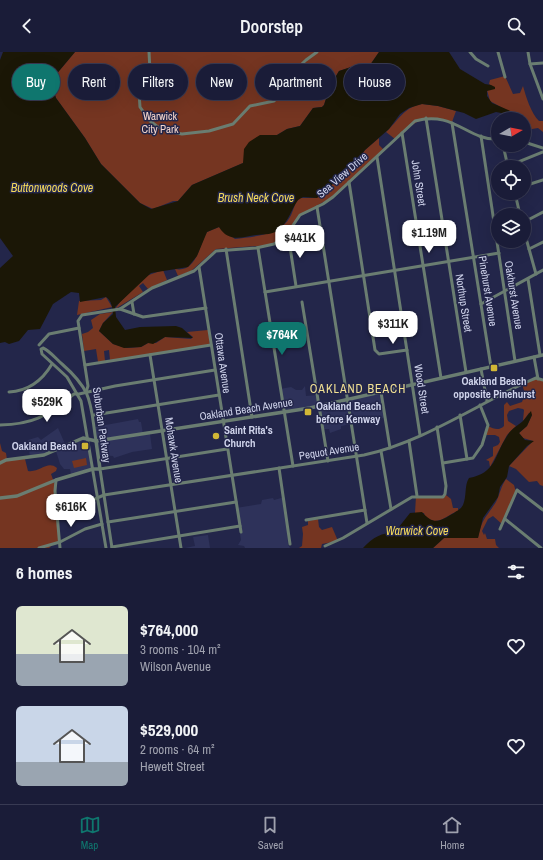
<!DOCTYPE html>
<html lang="en">
<head>
<meta charset="utf-8">
<style>
	body { margin:0; font-family:"Archivo Narrow",sans-serif; background:#232540; color:#f1f3f6; height:100vh; display:flex; flex-direction:column; font-size:15px; white-space:nowrap }
	* { box-sizing:border-box; margin:0 }
	p { font-size:13px; color:#9fa1ae }
	.icon { flex:none; width:22px; height:22px; fill:none; stroke:currentColor; stroke-width:2; stroke-linecap:round; stroke-linejoin:round }
	.map { position:relative; height:496px; overflow:hidden }
	.side { display:flex; flex-direction:column; background:#1a1c38; flex:1 }
	.side>* { flex:none }
	.guide { position:absolute; left:12px; top:12px; width:519px; height:36px; display:flex; gap:8px }
	.needle { width:26px; rotate:81deg }
	.fabs { position:absolute; left:491px; top:60px; display:grid; gap:8px }
	.fabs a { display:grid; place-items:center; width:40px; height:40px; border-radius:50%; background:#1a1c38; box-shadow:0 4px 16px #0002,0 0 0 1px #383a53; font-size:20px }
	.price { position:absolute; translate:-50% -34px; padding:0 9px; border-radius:8px; background:#fff; color:#222; font-size:13px; line-height:26px; filter:drop-shadow(0 1px 2px #0008) }
	.price::after { content:''; position:absolute; left:50%; top:24px; width:12px; height:9px; margin-left:-6px; background:inherit; clip-path:polygon(0 0,100% 0,50% 100%) }
	.price.current { background:#0f766e; color:#fff }
	ul { padding:0; list-style:none }
	li { display:flex; align-items:center; gap:12px; height:100px; padding:0 16px }
	li span { display:grid; place-items:center; flex:none; width:112px; height:80px; border-radius:6px; color:#555 }
	li>.icon { margin-inline-start:auto }
	span .icon { width:48px; height:48px; fill:#fffc; stroke-width:1 }
	li b { font-size:17px }
	h2 { display:flex; justify-content:space-between; align-items:center; height:48px; padding:0 16px; font-size:17px }
	.chip { padding:0 14px; border-radius:18px; background:#1a1c38; box-shadow:0 4px 16px #0002,0 0 0 1px #383a53; font-size:14px; line-height:36px }
	.chip.current { background:#0f766e; color:#fff }
	header { display:flex; justify-content:space-between; align-items:center; height:52px; padding:0 16px; background:#1a1c38; font-size:18px; font-weight:600 }
	.tabs { display:flex; justify-content:space-around; align-items:center; height:56px; border-top:1px solid #383a53; background:#1a1c38; font-size:11px; color:#9fa1ae }
	.tabs a { display:grid; justify-items:center; gap:2px }
	.tabs .current { color:#0f766e }
	.map>svg:first-child { display:block }
	.built { fill:#2e325a }
	.green { fill:#753521 }
	.water { fill:#1b1706 }
	.lines { fill:none; stroke-linecap:round; stroke-linejoin:round }
	.minor { stroke:#6a7d71; stroke-width:3 }
	.tertiary { stroke:#6a7d71; stroke-width:3.5 }
	.poi-dot { fill:#d1b736; stroke:#23264a; stroke-width:1.5 }
	.labels { text-anchor:middle; stroke-width:3; stroke-linejoin:round; paint-order:stroke }
	.park-label { font-size:11px; fill:#f4d5cc; stroke:#23264a }
	.street-label { font-size:11px; fill:#cfd3eb; stroke:#23264a }
	.poi-label { font-size:11px; font-weight:bold; fill:#cfd3eb; stroke:#23264a; text-anchor:start }
	.water-label { font-size:12px; font-style:italic; fill:#f3d85a; stroke:#23264a }
	.neighbourhood-label { font-size:12px; letter-spacing:1px; fill:#f2e193; stroke:#23264a }
</style>
</head>
<body>
<header><svg class="icon" aria-label="back" viewBox="0 0 24 24"><path d="M15 5l-7 7 7 7"/></svg>Doorstep<svg class="icon" aria-label="search" viewBox="0 0 24 24"><circle cx="10" cy="10" r="6"/><path d="M15 15l6 6"/></svg></header>
<div class="map">
<svg width="543" height="496" viewBox="0 0 543 496">
	<rect width="100%" height="100%" fill="#23264a"/>
	<g class="built">
		<path d="M305,334L306,344L317,343L320,354L381,340L385,365L372,371L365,372L363,367L351,370V372L341,374V377L330,381L329,377H323L320,355L284,360L280,337L291,335L296,338H302Z"/>
		<path d="M138,367L139,370H141L143,382H150L152,397L132,400L114,406L113,404L100,403L95,375Z"/>
		<path d="M58,376L66,394L87,385L92,417L71,423L70,417H64L60,412L56,399L30,406L28,388L38,385L41,388Z"/>
		<path d="M285,445L288,492L290,496H245L244,494L238,493L241,488L236,456L261,452L262,448L273,446L274,448Z"/>
		<path d="M208,483L210,496H185L195,494L193,485Z"/>
	</g>
	<g class="green">
		<path d="M75,0H379L370,13L354,14L339,19L330,34L324,53L322,55L313,56L300,74L287,77L277,83H263L256,86L243,111L192,133L178,149H173L153,157L140,151L101,112L85,86L56,46L52,33L54,25Z"/>
		<path d="M505,24L513,42L520,41L523,34C526,45 531,61 539,69H543V80L538,76L526,78L524,67H512V63H514L510,59H508L490,49L487,38L495,36L489,32L490,28Z"/>
		<path d="M422,52L438,54L456,59L452,70C422,63 416,68 395,87L386,80C398,69 404,55 422,52Z"/>
		<path d="M379,86V93L384,98L336,143L300,163L288,182L271,193L216,197L191,219L178,224L175,217C197,221 199,193 207,180L219,175L235,187C253,185 281,183 290,165C294,158 294,151 300,146H315L322,143L330,135L340,122L353,114L365,98Z"/>
		<path d="M163,218L167,228L148,237L143,231L139,234L143,240L115,257L120,250L146,224Z"/>
		<path d="M106,245L112,255L77,263L79,249L101,248Z"/>
		<path d="M113,260L103,271L99,279L113,292L127,296L141,295L148,291H156L165,285L191,287L193,285L187,280L208,278L210,293L110,308L109,298L104,299L105,309L98,310L96,297L84,299L82,282L88,280L93,276L91,268L100,262Z"/>
		<path d="M535,327L543,328V434L540,433L537,429L529,430L516,417L509,414L533,389L523,386L519,381L527,374L532,363L529,361L523,369L524,358L523,357L518,356L509,359L507,363L508,369L516,374L507,383L490,415L489,409L486,408L493,404V395L498,393L500,390L499,385L495,383H486L488,374C494,377 499,379 504,374V353L507,350L510,354L522,350L525,342L522,332Z"/>
		<path d="M0,391L2,399L6,401L7,408L25,407L28,419C40,421 47,408 57,416L56,419L51,422L55,433L59,490L53,492L49,496H0Z"/>
		<path d="M86,406L87,413L74,416L72,409Z"/>
		<path d="M506,427L514,433L516,440L503,473L493,464L488,467L482,479L484,483L485,481L487,487H495L496,493L499,496H433L444,486H478C482,466 486,466 496,450C500,442 501,434 506,427Z"/>
		<path d="M446,443L451,447L453,456H458V459C446,463 439,475 425,465L424,461H415L416,444L436,445Z"/>
		<path d="M318,467L319,475L322,478L332,475L338,489L322,492L321,496H299L302,494L303,482L302,475L308,473V469Z"/>
	</g>
	<g class="water">
		<path d="M3,0H75L54,25L52,33L56,46L85,86L101,112L140,151L151,157L178,149L192,133L243,111L244,97L249,90L260,83H277L287,77L300,74L313,56L322,55L324,53L330,34L339,19L354,14L370,13L379,0H449L460,17L485,32L491,33L495,35V37L487,39V44L492,51L515,61L511,63L496,60L476,67L464,61L438,54L422,52L409,56L400,62L389,77L365,98L355,112L340,122L329,137L317,146L303,145L298,148C291,158 289,168 280,177C273,183 265,182 256,183C242,185 229,191 219,175L207,180L197,204L188,215L151,221L115,255L116,265L125,278L140,275L176,274L182,276L193,286L165,285L153,292L148,291L141,295L124,296L113,292L99,279L103,271L113,262C113,256 111,248 106,245L80,250L79,241L71,240L53,252L40,277L28,278L19,289L9,292L5,290L0,291V216L13,204L0,186V8Z"/>
		<path d="M531,359L532,363L527,374L519,381L525,388L534,389L527,394L509,414L507,425L500,435L498,445L483,466L478,486H444L433,496H363C373,485 382,481 395,480L410,461L422,460C434,474 440,469 454,461C458,458 461,457 463,453C467,444 464,434 469,426C496,421 494,404 507,384C511,377 517,374 523,369C526,366 528,362 531,359Z"/>
	</g>
	<g class="lines">
		<g class="minor">
			<path d="M149,0L150,19L139,41L140,55L150,69L158,75L171,80L182,82L209,79L233,72L250,54L274,49L284,37L289,24L306,8L317,0"/>
			<path d="M470,0L476,7L488,14"/>
			<path d="M498,0L505,25"/>
			<path d="M528,0L530,12L543,47"/>
			<path d="M530,12L543,11"/>
			<path d="M426,66L466,320"/>
			<path d="M452,71L491,315"/>
			<path d="M402,81L441,326"/>
			<path d="M481,84L515,309"/>
			<path d="M524,90L543,96"/>
			<path d="M503,93L508,115"/>
			<path d="M377,105L420,383"/>
			<path d="M508,114L543,100"/>
			<path d="M349,130L375,298L379,302L407,298"/>
			<path d="M524,134L543,128"/>
			<path d="M515,141L520,163"/>
			<path d="M317,155L367,471"/>
			<path d="M524,170L543,160"/>
			<path d="M524,179L536,222"/>
			<path d="M288,182L296,234"/>
			<path d="M258,196L293,414"/>
			<path d="M226,197L252,365"/>
			<path d="M529,197L543,190"/>
			<path d="M199,215L241,480"/>
			<path d="M528,227L540,303"/>
			<path d="M265,240L499,201"/>
			<path d="M132,250L134,262"/>
			<path d="M302,250L328,409"/>
			<path d="M481,252L543,218"/>
			<path d="M120,257L143,265L206,256"/>
			<path d="M39,293L49,282L79,276"/>
			<path d="M150,303L181,496"/>
			<path d="M534,305L538,327"/>
			<path d="M85,313L211,293"/>
			<path d="M481,317L487,349"/>
			<path d="M9,340C29,339 42,329 52,312"/>
			<path d="M86,340L88,334L78,269L82,263L120,257L152,236L194,219L216,199L256,196L274,192L285,185L300,163L323,152L333,145L415,69C454,58 468,89 498,87"/>
			<path d="M381,340L390,396"/>
			<path d="M94,363L219,343"/>
			<path d="M460,363L467,407"/>
			<path d="M0,373C37,372 46,363 74,342H79L115,334L215,318"/>
			<path d="M96,389C90,352 94,340 62,312C56,307 50,299 43,296L41,297L42,302L67,325L81,349L106,496"/>
			<path d="M409,389L417,444"/>
			<path d="M381,399L391,457"/>
			<path d="M443,411L473,406L482,393L488,373L480,353"/>
			<path d="M279,416L290,492"/>
			<path d="M56,428L55,439L60,496"/>
			<path d="M58,463L104,443L364,403C423,390 474,354 529,329L536,326L543,328"/>
			<path d="M505,467L541,496"/>
			<path d="M306,468L365,458"/>
			<path d="M108,470L236,450"/>
			<path d="M500,477L517,438L543,458"/>
			<path d="M325,494L343,486L412,445H443L445,442L446,434L437,375"/>
			<path d="M112,495L240,474"/>
			<path d="M39,496L60,490L85,477L102,472"/>
			<path d="M112,496L100,417L227,397"/>
		</g>
		<g class="tertiary">
			<path d="M0,411L6,408L44,403L83,386L96,389L310,356L543,303"/>
			<path d="M0,446L17,444L56,428L93,417H100L96,389"/>
		</g>
	</g>
	<g class="poi-dot">
		<rect x="490" y="312" width="8" height="8" rx="2"/>
		<rect x="304" y="356" width="8" height="8" rx="2"/>
		<circle cx="216" cy="384" r="4"/>
		<rect x="81" y="390" width="8" height="8" rx="2"/>
	</g>
	<g class="labels">
		<g class="park-label">
			<text x="160" y="68">Warwick<tspan x="160" dy="13">City Park</tspan></text>
		</g>
		<g class="street-label">
			<text transform="translate(342 123) rotate(-41)" y="4">Sea View Drive</text>
			<text transform="translate(419 131) rotate(81)" y="4">John Street</text>
			<text transform="translate(488 239) rotate(81)" y="4">Pinehurst Avenue</text>
			<text transform="translate(514 243) rotate(81)" y="4">Oakhurst Avenue</text>
			<text transform="translate(464 251) rotate(81)" y="4">Northup Street</text>
			<text transform="translate(223 311) rotate(82)" y="4">Ottawa Avenue</text>
			<text transform="translate(422 337) rotate(81)" y="4">Wood Street</text>
			<text transform="translate(246 357) rotate(-9)" y="4">Oakland Beach Avenue</text>
			<text transform="translate(102 373) rotate(82)" y="4">Suburban Parkway</text>
			<text transform="translate(174 398) rotate(81)" y="4">Mohawk Avenue</text>
			<text transform="translate(329 399) rotate(-9)" y="4">Pequot Avenue</text>
		</g>
		<g class="poi-label">
			<text x="494" y="333" text-anchor="middle">Oakland Beach<tspan x="494" dy="13">opposite Pinehurst</tspan></text>
			<text x="316" y="358">Oakland Beach<tspan x="316" dy="13">before Kenway</tspan></text>
			<text x="224" y="382">Saint Rita's<tspan x="224" dy="13">Church</tspan></text>
			<text x="77" y="398" text-anchor="end">Oakland Beach</text>
		</g>
		<g class="water-label">
			<text x="52" y="140">Buttonwoods Cove</text>
			<text x="256" y="150">Brush Neck Cove</text>
			<text x="417" y="483">Warwick Cove</text>
		</g>
		<g class="neighbourhood-label">
			<text x="358" y="341">OAKLAND BEACH</text>
		</g>
	</g>
</svg>
<div class="fabs">
<a><svg class="needle" viewBox="-14 -14 28 28"><path d="M0-13l5 13h-10z" fill="#e53935"/><path d="M0 13l5-13h-10z" fill="#9fa1ae"/></svg></a>
<a><svg class="icon" aria-label="locate" viewBox="0 0 24 24"><circle cx="12" cy="12" r="6"/><path d="M12 2v4M12 18v4M2 12h4M18 12h4"/></svg></a>
<a><svg class="icon" aria-label="layers" viewBox="0 0 24 24"><path d="M12 4l9 5-9 5-9-5zM3 14l9 5 9-5"/></svg></a>
</div>
<b class="price" style="left:429px;top:202px">$1.19M</b>
<b class="price" style="left:300px;top:207px">$441K</b>
<b class="price" style="left:393px;top:293px">$311K</b>
<b class="price current" style="left:282px;top:304px">$764K</b>
<b class="price" style="left:47px;top:371px">$529K</b>
<b class="price" style="left:71px;top:476px">$616K</b>
<div class="guide">
<a class="chip current">Buy</a>
<a class="chip">Rent</a>
<a class="chip">Filters</a>
<a class="chip">New</a>
<a class="chip">Apartment</a>
<a class="chip">House</a>
</div>
</div>
<section class="side">
<h2>6 homes<svg class="icon" aria-label="filters" viewBox="0 0 24 24"><path d="M4 7h16M4 17h16"/><circle cx="9" cy="7" r="2"/><circle cx="15" cy="17" r="2"/></svg></h2>
<ul>
<li><span style="background:linear-gradient(#dfe7d0 60%,#9aa5b1 0)"><svg class="icon" aria-label="home" viewBox="0 0 24 24"><path d="M3 11l9-7 9 7M6 9v11h12V9"/></svg></span><div><b>$764,000</b><p>3 rooms · 104 m²</p><p>Wilson Avenue</p></div><svg class="icon" aria-label="heart" viewBox="0 0 24 24"><path d="M12 20l-8-8c-3-5 5-10 8-4 3-6 11-1 8 4z"/></svg></li>
<li><span style="background:linear-gradient(#c9d6e8 70%,#9aa5b1 0)"><svg class="icon" aria-label="home" viewBox="0 0 24 24"><path d="M3 11l9-7 9 7M6 9v11h12V9"/></svg></span><div><b>$529,000</b><p>2 rooms · 64 m²</p><p>Hewett Street</p></div><svg class="icon" aria-label="heart" viewBox="0 0 24 24"><path d="M12 20l-8-8c-3-5 5-10 8-4 3-6 11-1 8 4z"/></svg></li>
</ul>
</section>
<nav class="tabs">
<a class="current"><svg class="icon" aria-label="map" viewBox="0 0 24 24"><path d="M3 6l6-2 6 2 6-2v14l-6 2-6-2-6 2zM9 4v14M15 6v14"/></svg>Map</a>
<a><svg class="icon" aria-label="saved" viewBox="0 0 24 24"><path d="M7 4h10v16l-5-4-5 4z"/></svg>Saved</a>
<a><svg class="icon" aria-label="home" viewBox="0 0 24 24"><path d="M3 11l9-7 9 7M6 9v11h12V9"/></svg>Home</a>
</nav>
</body>
</html>
